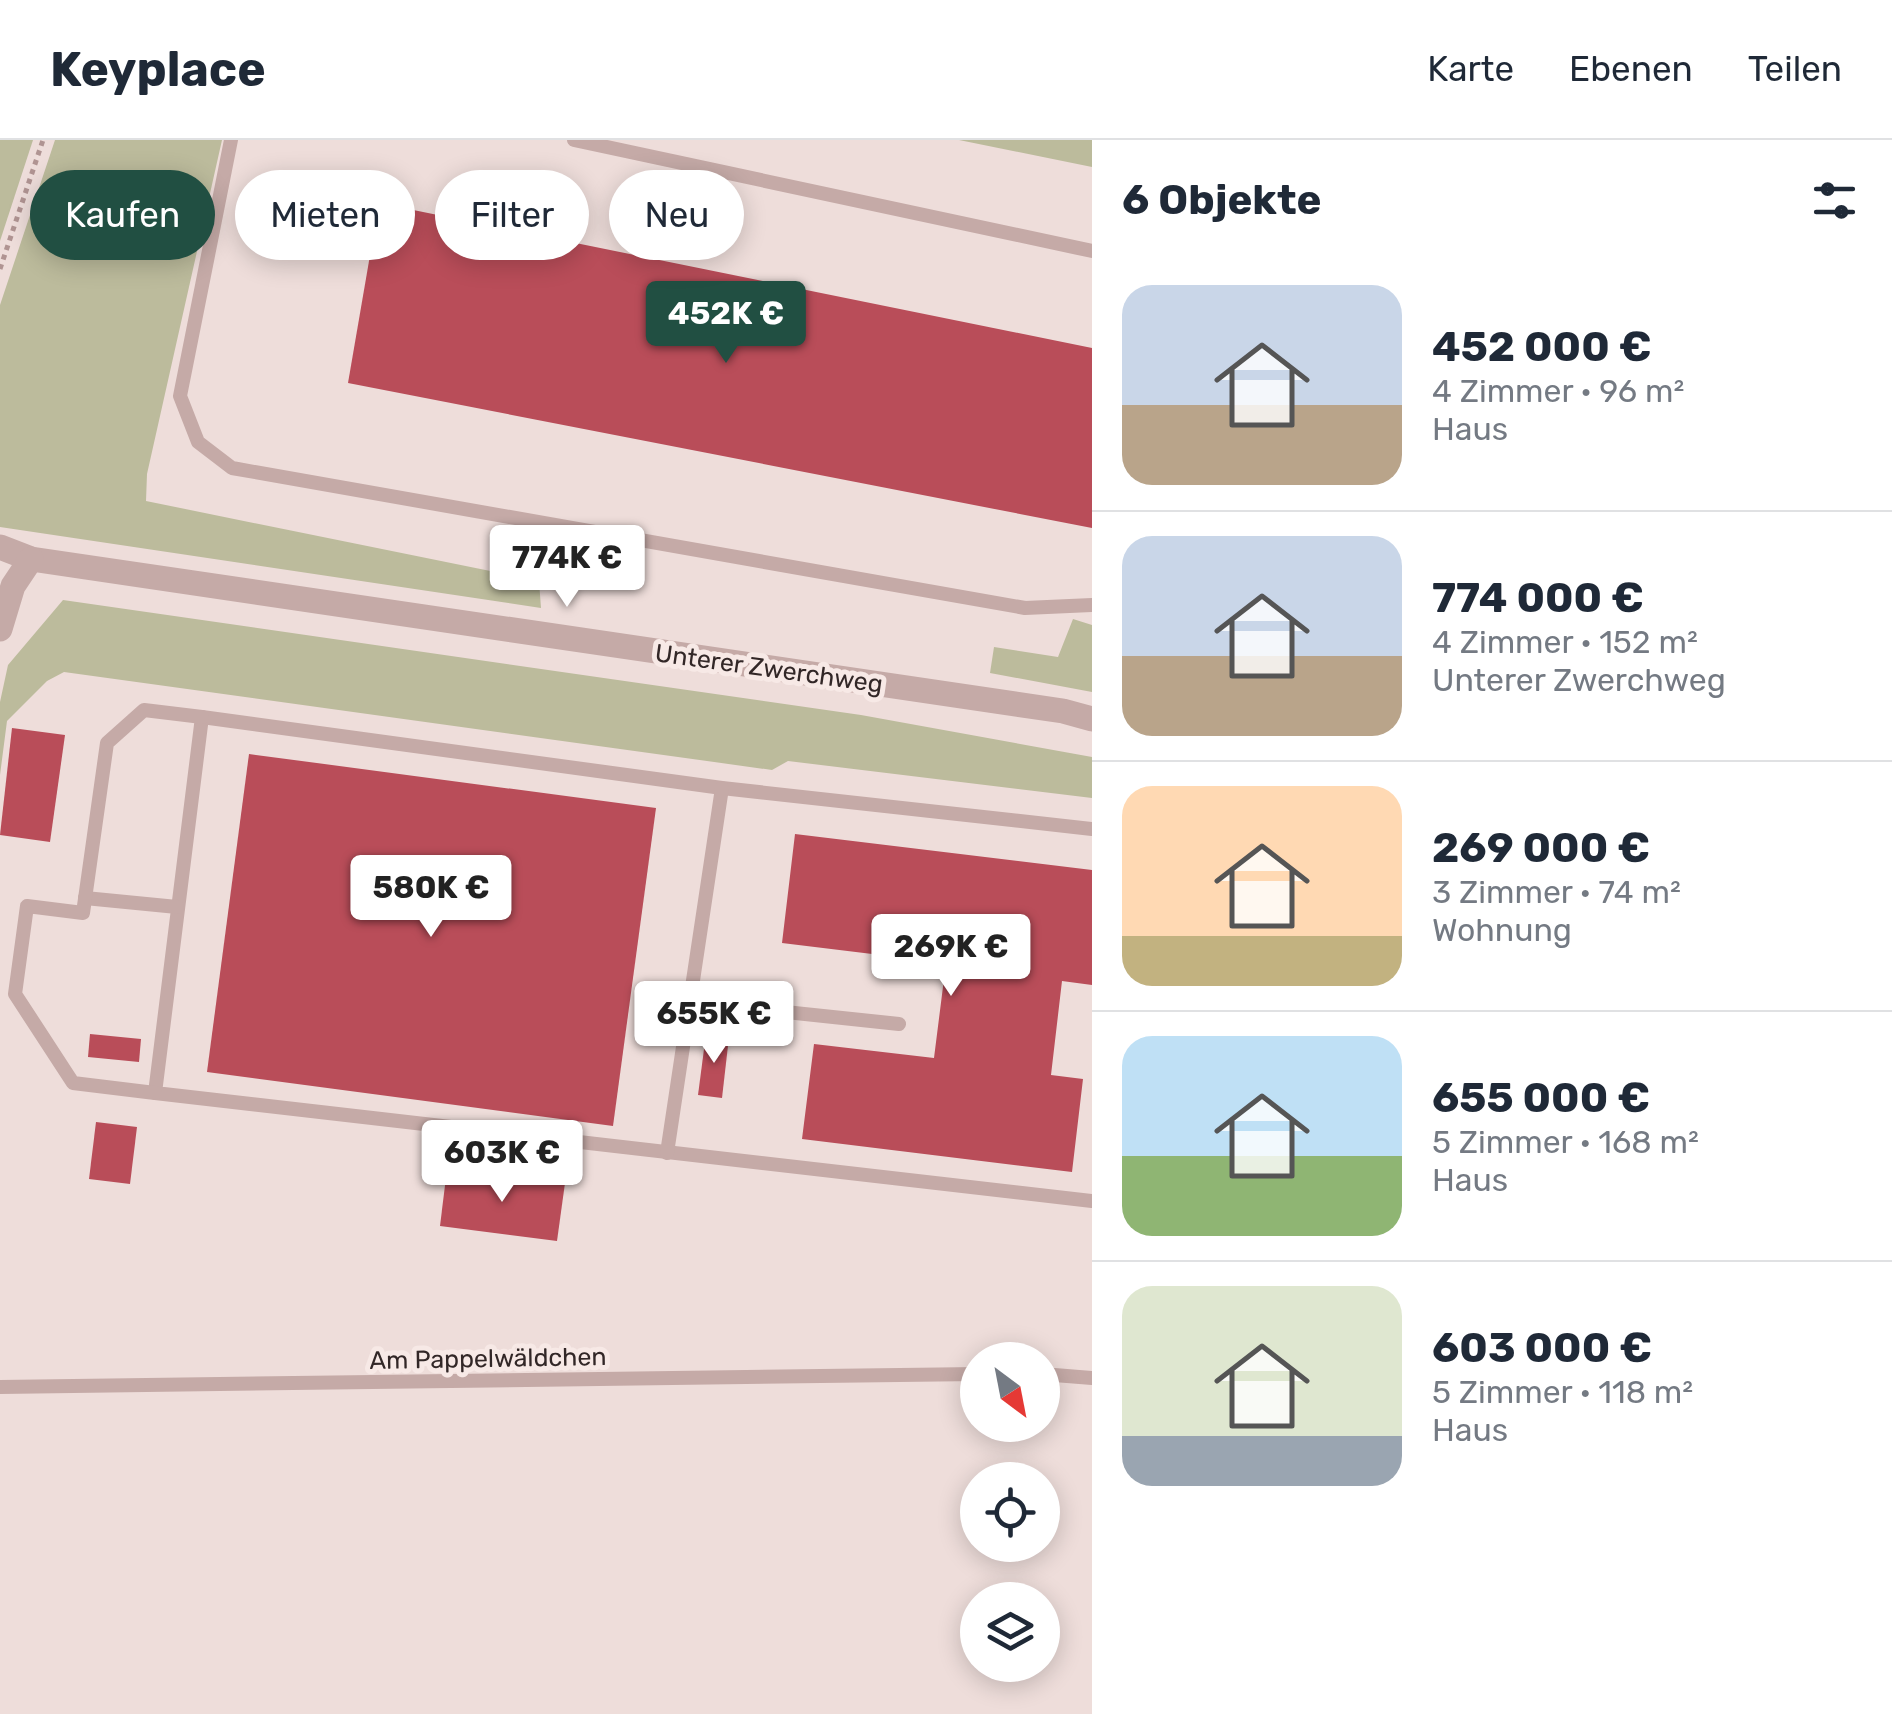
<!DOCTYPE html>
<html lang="de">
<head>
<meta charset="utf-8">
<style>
	body { margin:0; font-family:Rubik,sans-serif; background:#f6f6f7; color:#1f2937; height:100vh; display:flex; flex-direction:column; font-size:38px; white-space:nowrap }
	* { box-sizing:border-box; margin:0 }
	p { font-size:32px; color:#747a83 }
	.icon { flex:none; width:55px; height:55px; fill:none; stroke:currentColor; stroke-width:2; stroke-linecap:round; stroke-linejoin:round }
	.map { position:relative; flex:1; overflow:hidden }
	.side { display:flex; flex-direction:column; background:#fff; width:800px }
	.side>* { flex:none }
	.banner { position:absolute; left:30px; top:30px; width:910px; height:90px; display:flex; gap:20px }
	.needle { width:65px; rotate:148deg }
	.tools { position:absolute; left:960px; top:1202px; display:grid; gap:20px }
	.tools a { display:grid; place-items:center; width:100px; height:100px; border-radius:50%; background:#fff; box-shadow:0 5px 25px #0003; font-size:50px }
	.price { position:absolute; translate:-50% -85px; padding:0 22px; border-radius:10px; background:#fff; color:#222; font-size:32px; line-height:65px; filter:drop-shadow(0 2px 5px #0008) }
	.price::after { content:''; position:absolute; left:50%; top:60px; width:30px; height:22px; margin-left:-15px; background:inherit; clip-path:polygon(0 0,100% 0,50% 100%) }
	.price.active { background:#214f42; color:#fff }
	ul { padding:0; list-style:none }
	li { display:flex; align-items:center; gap:30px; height:250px; padding:0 30px }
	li+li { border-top:2px solid #e0e1e3 }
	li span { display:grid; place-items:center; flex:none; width:280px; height:200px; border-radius:30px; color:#555 }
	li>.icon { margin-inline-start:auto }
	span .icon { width:120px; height:120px; fill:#fffc; stroke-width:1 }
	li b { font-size:42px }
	h2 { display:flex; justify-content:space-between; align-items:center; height:120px; padding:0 30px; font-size:42px }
	.tag { padding:0 35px; border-radius:45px; background:#fff; box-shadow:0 5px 25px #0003; font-size:35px; line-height:90px }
	.tag.active { background:#214f42; color:#fff }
	header { display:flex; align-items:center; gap:60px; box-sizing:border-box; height:140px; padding:0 50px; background:#fff; border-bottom:2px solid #e0e1e3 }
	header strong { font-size:48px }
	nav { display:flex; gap:55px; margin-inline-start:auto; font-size:35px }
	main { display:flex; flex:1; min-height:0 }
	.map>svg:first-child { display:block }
	.green { fill:#bcbb9c }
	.building { fill:#b94d59 }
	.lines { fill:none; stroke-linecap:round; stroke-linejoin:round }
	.path { stroke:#b09492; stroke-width:5; stroke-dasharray:5 5; stroke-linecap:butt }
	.service { stroke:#c5aaa7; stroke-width:14 }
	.minor { stroke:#c5aaa7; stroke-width:25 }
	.labels { text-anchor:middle; stroke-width:10; stroke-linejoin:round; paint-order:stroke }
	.street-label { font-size:25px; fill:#322727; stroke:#f7e9e6 }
</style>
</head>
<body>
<header>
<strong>Keyplace</strong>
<nav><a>Karte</a><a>Ebenen</a><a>Teilen</a></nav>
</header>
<main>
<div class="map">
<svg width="1092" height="1574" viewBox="0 0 1092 1574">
	<rect width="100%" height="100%" fill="#eeddda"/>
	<g class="green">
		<path d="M0,0H33L0,101Z"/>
		<path d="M55,0H222L147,334L146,361L539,441L541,468L0,387V165Z"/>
		<path d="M959,0H1092V27Z"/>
		<path d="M63,460L861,575L1092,617V658L788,621L772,630L64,532L47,541L7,581L0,635V562L8,525Z"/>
		<path d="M1073,479L1092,485V552L990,533L994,507L1058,517Z"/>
	</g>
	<g class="building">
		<path d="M379,63L1092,208V388L348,243Z"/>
		<path d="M12,588L65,595L50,702L0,695Z"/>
		<path d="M249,614L656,668L613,986L207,932Z"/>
		<path d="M795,694L1092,730V845L1062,841L1051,935L1083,939L1072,1032L802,999L814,904L934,918L946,823L782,803Z"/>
		<path d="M90,894L141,899L139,922L88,917Z"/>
		<path d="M706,894L729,897L722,958L698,955Z"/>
		<path d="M96,982L137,987L130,1044L89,1039Z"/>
		<path d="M447,1029L565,1043L557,1101L440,1086Z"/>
	</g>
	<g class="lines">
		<path class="path" d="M0,129L43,0"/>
		<g class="service">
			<path d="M231,0L180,256L198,302L232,328L1025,468L1092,465"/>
			<path d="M574,0L1092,111"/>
			<path d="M1092,689L722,648L202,577L155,953L1092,1061"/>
			<path d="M85,758L177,767"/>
			<path d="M691,862L899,884"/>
			<path d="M155,953L73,943L15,854L27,766L83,773L107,603L144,570L202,577"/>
			<path d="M667,1013L722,648"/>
			<path d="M1042,1234L1092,1238"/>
			<path d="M0,1247L978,1234"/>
		</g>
		<g class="minor">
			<path d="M0,407L31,419L1063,571L1092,579"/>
			<path d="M0,489L13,446L31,419"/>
		</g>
	</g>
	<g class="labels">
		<g class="street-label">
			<text transform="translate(769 528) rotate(8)" y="9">Unterer Zwerchweg</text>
			<text transform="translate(488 1218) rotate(-1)" y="9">Am Pappelwäldchen</text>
		</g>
	</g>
</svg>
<div class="tools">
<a><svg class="needle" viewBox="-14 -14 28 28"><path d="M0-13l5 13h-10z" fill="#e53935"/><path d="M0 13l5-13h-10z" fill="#747a83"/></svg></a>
<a><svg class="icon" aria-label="locate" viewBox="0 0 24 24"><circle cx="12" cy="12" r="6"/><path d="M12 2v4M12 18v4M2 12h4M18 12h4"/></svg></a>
<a><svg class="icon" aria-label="layers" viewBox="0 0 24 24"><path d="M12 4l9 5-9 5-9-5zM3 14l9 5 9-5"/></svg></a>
</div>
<b class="price active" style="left:726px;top:226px">452K €</b>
<b class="price" style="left:567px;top:470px">774K €</b>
<b class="price" style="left:431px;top:800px">580K €</b>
<b class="price" style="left:951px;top:859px">269K €</b>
<b class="price" style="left:714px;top:926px">655K €</b>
<b class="price" style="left:502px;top:1065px">603K €</b>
<div class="banner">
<a class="tag active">Kaufen</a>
<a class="tag">Mieten</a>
<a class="tag">Filter</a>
<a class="tag">Neu</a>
</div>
</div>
<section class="side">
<h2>6 Objekte<svg class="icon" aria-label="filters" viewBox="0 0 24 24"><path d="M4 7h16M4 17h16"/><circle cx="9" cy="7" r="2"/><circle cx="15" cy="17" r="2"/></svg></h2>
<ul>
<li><span style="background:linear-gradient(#c9d6e8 60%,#b9a48a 0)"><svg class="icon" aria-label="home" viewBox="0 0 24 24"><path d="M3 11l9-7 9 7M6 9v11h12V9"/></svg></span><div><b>452 000 €</b><p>4 Zimmer · 96 m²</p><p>Haus</p></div></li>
<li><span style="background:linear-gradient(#c9d6e8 60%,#b9a48a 0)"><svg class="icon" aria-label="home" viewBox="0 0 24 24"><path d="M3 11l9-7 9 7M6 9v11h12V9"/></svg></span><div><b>774 000 €</b><p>4 Zimmer · 152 m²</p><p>Unterer Zwerchweg</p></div></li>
<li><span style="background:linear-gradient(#ffd9b3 75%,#c2b280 0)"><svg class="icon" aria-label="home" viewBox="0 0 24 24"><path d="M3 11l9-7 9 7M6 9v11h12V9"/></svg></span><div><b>269 000 €</b><p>3 Zimmer · 74 m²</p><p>Wohnung</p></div></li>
<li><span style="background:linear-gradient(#bfe0f5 60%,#8fb573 0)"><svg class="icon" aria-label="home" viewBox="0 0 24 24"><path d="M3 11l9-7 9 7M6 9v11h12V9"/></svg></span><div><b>655 000 €</b><p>5 Zimmer · 168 m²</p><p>Haus</p></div></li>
<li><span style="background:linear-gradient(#dfe7d0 75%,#9aa5b1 0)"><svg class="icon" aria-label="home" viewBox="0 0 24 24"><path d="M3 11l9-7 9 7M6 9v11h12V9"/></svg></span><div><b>603 000 €</b><p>5 Zimmer · 118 m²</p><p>Haus</p></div></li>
</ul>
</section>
</main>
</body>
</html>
